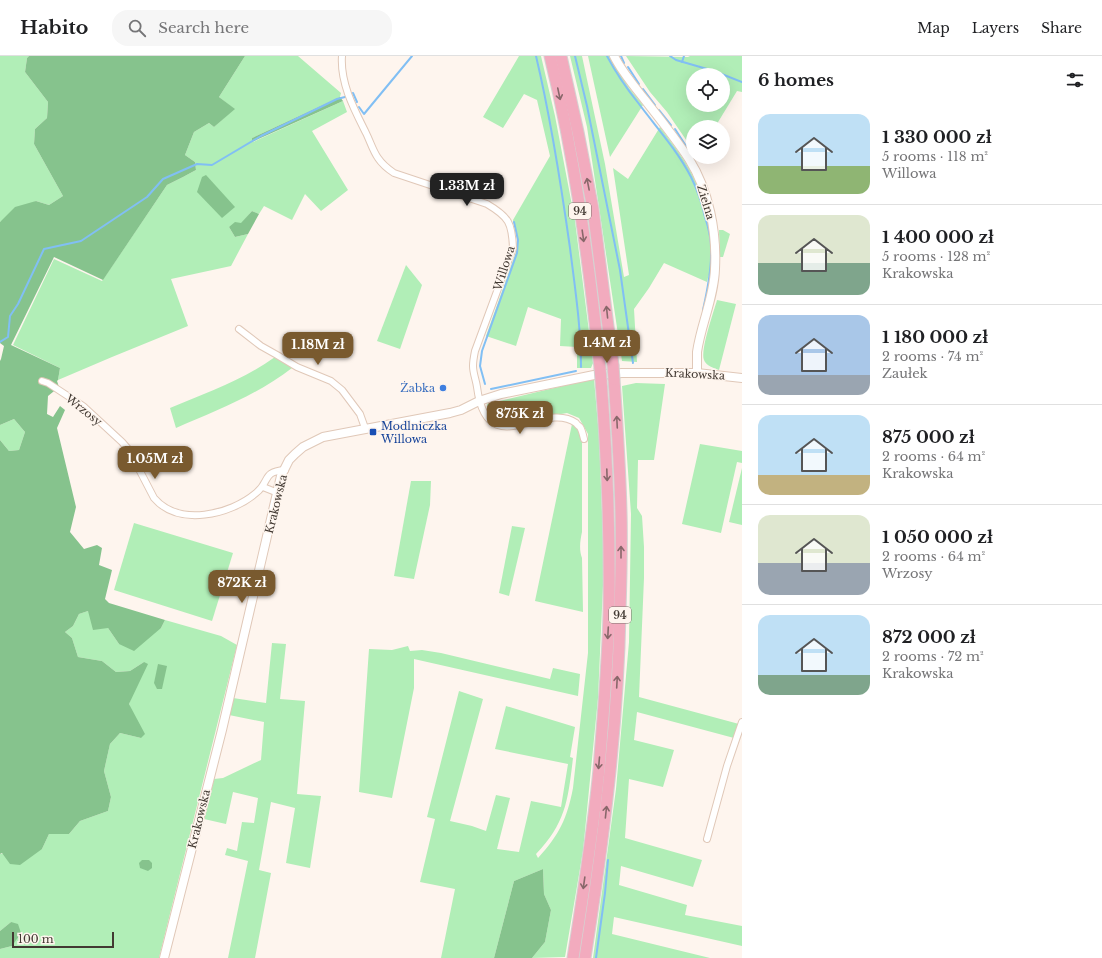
<!DOCTYPE html>
<html lang="en">
<head>
<meta charset="utf-8">
<style>
	body { margin:0; font-family:"Libre Baskerville",serif; background:#f6f6f6; color:#202124; height:100vh; display:flex; flex-direction:column; font-size:15px; white-space:nowrap }
	* { box-sizing:border-box; margin:0 }
	p { font-size:13px; color:#757577 }
	.icon { flex:none; width:22px; height:22px; fill:none; stroke:currentColor; stroke-width:2; stroke-linecap:round; stroke-linejoin:round }
	.map { position:relative; flex:1; overflow:hidden }
	.drawer { display:flex; flex-direction:column; background:#fff; width:360px }
	.drawer>* { flex:none }
	.tools { position:absolute; left:686px; top:12px; display:grid; gap:8px }
	.tools a { display:grid; place-items:center; width:44px; height:44px; border-radius:50%; background:#fff; box-shadow:0 4px 16px #0002; font-size:20px }
	.scale { position:absolute; left:12px; bottom:10px; width:102px; box-sizing:border-box; padding-left:4px; border:2px solid #423932; border-top:0; font-size:11px; line-height:14px; white-space:nowrap; color:#423932; -webkit-text-stroke:3px #fef5ee; paint-order:stroke }
	.price { position:absolute; translate:-50% -34px; padding:0 9px; border-radius:8px; background:#795a2f; color:#fff; font-size:13px; line-height:26px; filter:drop-shadow(0 1px 2px #0008) }
	.price::after { content:''; position:absolute; left:50%; top:24px; width:12px; height:9px; margin-left:-6px; background:inherit; clip-path:polygon(0 0,100% 0,50% 100%) }
	.price.on { background:#222; color:#fff }
	ul { padding:0; list-style:none }
	li { display:flex; align-items:center; gap:12px; height:100px; padding:0 16px }
	li+li { border-top:1px solid #e0e0e0 }
	li span { display:grid; place-items:center; flex:none; width:112px; height:80px; border-radius:12px; color:#555 }
	li>.icon { margin-inline-start:auto }
	span .icon { width:48px; height:48px; fill:#fffc; stroke-width:1 }
	li b { font-size:17px }
	h2 { display:flex; justify-content:space-between; align-items:center; height:48px; padding:0 16px; font-size:17px }
	header { display:flex; align-items:center; gap:24px; box-sizing:border-box; height:56px; padding:0 20px; background:#fff; border-bottom:1px solid #e0e0e0 }
	header strong { font-size:19px }
	nav { display:flex; gap:22px; margin-inline-start:auto; font-size:14px }
	.search { width:280px; height:36px; background:#f6f6f6; display:flex; align-items:center; gap:10px; box-sizing:border-box; padding:0 14px; border-radius:16px; color:#757577; font-size:15px }
	main { display:flex; flex:1; min-height:0 }
	.map>svg:first-child { display:block }
	.green { fill:#b1eeb7; fill-rule:evenodd }
	.forest { fill:#86c38d }
	.lines { fill:none; stroke-linecap:round; stroke-linejoin:round }
	.stream { stroke:#81bff4; stroke-width:2 }
	.minor-casing { stroke:#e0c8b8; stroke-width:8 }
	.tertiary-casing { stroke:#e0c8b8; stroke-width:10 }
	.trunk-casing { stroke:#d5d3d2; stroke-width:13 }
	.minor { stroke:#fff; stroke-width:6 }
	.tertiary { stroke:#fff; stroke-width:8 }
	.trunk { stroke:#f2abbe; stroke-width:11 }
	.trunk-bridge-casing { stroke:#d5d3d2; stroke-width:13; stroke-linecap:butt }
	.trunk-bridge { stroke:#f2abbe; stroke-width:11 }
	.oneway { stroke:#88676a }
	.shop-dot { fill:#3f7fe0; stroke:#fef5ee; stroke-width:1.5 }
	.transit-dot { fill:#1a4fb4; stroke:#fef5ee; stroke-width:1.5 }
	.labels { text-anchor:middle; stroke-width:3; stroke-linejoin:round; paint-order:stroke }
	.shield { fill:#fef5ee; stroke:#7a716a; stroke-width:1 }
	.shield-label { font-size:10px; font-weight:bold; fill:#423932 }
	.street-label { font-size:11px; fill:#423932; stroke:#fef5ee }
	.shop-label { font-size:11px; fill:#366cbe; stroke:#fef5ee; text-anchor:end }
	.transit-label { font-size:11px; fill:#164399; stroke:#fef5ee; text-anchor:start }
</style>
</head>
<body>
<header>
<strong>Habito</strong>
<div class="search"><svg class="icon" aria-label="search" viewBox="0 0 24 24"><circle cx="10" cy="10" r="6"/><path d="M15 15l6 6"/></svg>Search here</div>
<nav><a>Map</a><a>Layers</a><a>Share</a></nav>
</header>
<main>
<div class="map">
<svg width="742" height="902" viewBox="0 0 742 902">
	<rect width="100%" height="100%" fill="#fef5ee"/>
	<g class="green">
		<path d="M0,0H29L27,2L25,16L48,46L47,62L35,73L34,88L63,140L49,149L36,145L0,166Z"/>
		<path d="M245,0H298L341,37L340,41L252,82L253,86L343,45L347,56L312,75L348,134L321,155L305,138L292,164L264,150L259,158L252,155L241,168L229,171L235,181L248,178L231,210L171,223L188,270L112,301L58,324L60,312L13,289L54,203L102,225L167,129L183,121L196,114L195,106L185,99L194,76L209,67L214,71L234,53L219,41Z"/>
		<path d="M519,0H541L555,60L575,165L593,307L591,312H577V291L560,290L561,263L528,251L516,290L486,280L516,196L517,183L513,164L550,100L537,44L524,38L503,72L483,61Z"/>
		<path d="M570,0H582L605,108L624,221L629,219L613,112L628,123L660,71C668,82 677,93 685,106C703,135 716,173 712,208C711,214 708,220 707,226L664,207L649,232L634,253L637,306L622,305L587,71Z"/>
		<path d="M588,0H609L629,32L643,49L610,101Z"/>
		<path d="M626,0L688,1L690,0H742V36L737,35L715,71H693V94L667,56L650,36ZM693,19H723V49H693Z"/>
		<path d="M719,174H723L730,178L723,201H720Z"/>
		<path d="M406,209L422,229L400,293L377,285Z"/>
		<path d="M717,244L736,248L719,314C714,312 706,310 704,304C700,294 714,255 717,244Z"/>
		<path d="M275,301L292,312C257,339 216,355 176,372L170,352C206,337 243,324 275,301Z"/>
		<path d="M594,323L599,380L604,507L598,642L583,795L565,901L532,902L545,886L551,854L544,838L543,813L514,825L494,902H441L455,833L420,826L435,763L427,761L459,635L483,643L450,765L472,770L486,775L496,739L510,742L497,793L519,796L531,745L561,751L568,708L495,693L506,650L575,671L570,701L573,702C568,744 566,767 536,798L538,802C559,779 567,763 573,732L588,597V378L579,362L567,357L514,366L498,364L489,356L487,348L579,326Z"/>
		<path d="M636,327L665,328L654,404H638L637,452L642,460L644,491V522L639,641L739,668L734,682L637,656L634,684L674,694L663,731L629,723L625,782L702,804L693,831L621,810L619,829L687,849L685,859L742,870V890L614,861L612,878L710,902H593L616,733L629,586L631,458L622,330Z"/>
		<path d="M14,363L25,376L19,394L9,395L0,384V369Z"/>
		<path d="M572,368L580,376L582,386V476C580,485 579,494 582,502L583,556L535,545Z"/>
		<path d="M700,388L742,395V407L737,406L721,477L682,468Z"/>
		<path d="M742,412V469L729,466Z"/>
		<path d="M411,425H431L430,449L414,523L394,520Z"/>
		<path d="M134,467L233,497L212,565L114,534Z"/>
		<path d="M512,470L525,472L509,540L499,537Z"/>
		<path d="M88,555L108,572L119,588L161,572L165,564L221,580L237,589L159,902H0V893L12,890L11,866L0,875V798L42,793L49,778H69L80,765L108,755L111,741L104,715L110,688L120,677L141,682L129,648L144,606L130,615L116,616L102,605L78,601L72,582L65,576L73,570L79,558Z"/>
		<path d="M272,587L286,588L280,643L305,645L297,738L321,740L310,812L286,807L295,752L271,746L259,814L271,817L255,902H228L248,805L225,799L227,792L237,795L242,766L254,767L258,742L233,736L226,768L204,763L214,723L223,722L261,704L264,666L229,659L233,642L266,647Z"/>
		<path d="M408,590L410,595L422,594L441,597L550,623L553,612L580,618L578,640L414,603V632L392,742L359,736L369,593L392,594Z"/>
	</g>
	<g class="forest">
		<path d="M29,0H245L219,41L235,53L214,71L209,67L194,76L185,99L195,106L196,114L183,121L167,129L103,224L54,201L11,289L60,312L58,324L57,325L59,331L48,340L47,358L53,361L60,350L65,354L57,372L76,451L70,476L84,493L97,489L102,492L99,509L112,514L105,543L109,547L165,564L161,572L134,595L119,588L108,572L93,574L88,555L79,558L73,570L65,576L72,582L78,601L102,605L116,616L130,615L144,606L148,608L129,648L145,678L141,682L120,677L110,688L104,715L111,741L108,755L80,765L69,778H49L42,793L20,809L10,808L2,797L0,798V384L9,395L19,394L25,376L14,363L0,369V305L1,303L4,290L0,287V166L15,151L36,145L49,149L63,140L34,88L35,73L47,62L48,46L25,16L27,2Z"/>
		<path d="M340,41L343,45L252,86V82Z"/>
		<path d="M206,119L235,151L222,162L197,136L202,121Z"/>
		<path d="M252,155L259,158L248,178L235,181L229,171L235,166L241,167Z"/>
		<path d="M158,608L167,610L162,633H157L154,627Z"/>
		<path d="M142,804H149L152,807V812L148,815L140,812L139,807Z"/>
		<path d="M543,813L544,838L551,854L545,886L532,902H494L514,825Z"/>
		<path d="M11,866L18,868L21,877L12,890L0,893V875Z"/>
	</g>
	<g class="lines">
		<g class="stream">
			<path d="M536,0C551,63 561,128 570,192C575,232 581,271 581,311"/>
			<path d="M575,0L587,50L620,214L633,307"/>
			<path d="M607,0C616,17 627,33 639,48C657,72 677,94 691,121C697,133 702,147 705,161C709,173 712,187 711,200C711,218 707,236 703,254"/>
			<path d="M621,0L624,7"/>
			<path d="M670,0L676,4L714,15L742,26"/>
			<path d="M682,6L684,0"/>
			<path d="M628,11L639,28"/>
			<path d="M643,33L655,49"/>
			<path d="M353,37L357,46"/>
			<path d="M359,51L364,58L412,0"/>
			<path d="M659,54L671,69"/>
			<path d="M675,73L686,90"/>
			<path d="M0,286L8,281L10,260L18,248L44,193L81,185L147,141L163,123L197,108L212,109L261,80L337,43L345,41"/>
			<path d="M485,328L480,310L482,295L517,197L518,184L514,166"/>
			<path d="M491,333L576,315"/>
			<path d="M596,902L605,837L608,804"/>
		</g>
		<g class="minor-casing">
			<g id="minor">
				<path d="M342,0C340,27 354,53 366,77C370,85 373,95 378,102C382,108 388,113 394,117L487,148C509,161 512,167 513,192L475,295C474,300 473,305 473,310C473,317 476,324 477,331C487,409 543,343 576,367C576,368 580,371 580,371C582,374 583,379 584,383"/>
				<path d="M239,273L261,290L277,299L297,311L331,325L342,334L360,358L365,372"/>
				<path d="M42,325L48,327L83,350L122,386L129,394L154,442C179,471 230,459 256,437C271,425 261,416 285,414"/>
				<path d="M263,431L278,437"/>
				<path d="M707,783L727,710L742,666"/>
			</g>
		</g>
		<g class="tertiary-casing">
			<g id="tertiary">
				<path d="M614,0C622,16 634,30 645,44C660,63 676,83 689,103C709,135 717,176 715,213C714,242 701,268 697,296C697,303 697,310 697,317"/>
				<path d="M164,902L222,674L281,420L289,404L295,398L303,391L323,381L450,357L461,354L479,345L501,338L594,319L622,317H697L742,322"/>
			</g>
		</g>
		<g class="trunk-casing">
			<g id="trunk">
				<path d="M550,0C575,102 589,207 600,312"/>
				<path d="M561,0L578,76L593,153L613,309"/>
				<path d="M573,902C583,839 593,777 599,713C603,660 608,607 609,554C610,477 607,401 601,324"/>
				<path d="M585,902C603,787 618,672 620,556C621,522 622,489 621,456C620,411 617,367 614,323"/>
			</g>
		</g>
		<use href="#minor" class="minor"/>
		<use href="#tertiary" class="tertiary"/>
		<use href="#trunk" class="trunk"/>
		<g class="trunk-bridge-casing">
			<g id="trunk-bridge">
				<path d="M613,309L614,323"/>
				<path d="M600,312L601,324"/>
			</g>
		</g>
		<use href="#trunk-bridge" class="trunk-bridge"/>
	</g>
	<defs><path id="oneway-shaft" d="M-6 0H5M1.5-3L5.5 0L1.5 3" fill="none" stroke-width="1.6" stroke-linecap="round" stroke-linejoin="round"/></defs>
	<g class="oneway">
		<use href="#oneway-shaft" transform="translate(559 38) rotate(78)"/>
		<use href="#oneway-shaft" transform="translate(588 128) rotate(-101)"/>
		<use href="#oneway-shaft" transform="translate(583 180) rotate(82)"/>
		<use href="#oneway-shaft" transform="translate(607 256) rotate(-96)"/>
		<use href="#oneway-shaft" transform="translate(617 366) rotate(-93)"/>
		<use href="#oneway-shaft" transform="translate(607 419) rotate(88)"/>
		<use href="#oneway-shaft" transform="translate(621 496) rotate(-90)"/>
		<use href="#oneway-shaft" transform="translate(608 577) rotate(93)"/>
		<use href="#oneway-shaft" transform="translate(617 626) rotate(-87)"/>
		<use href="#oneway-shaft" transform="translate(599 707) rotate(95)"/>
		<use href="#oneway-shaft" transform="translate(606 756) rotate(-84)"/>
		<use href="#oneway-shaft" transform="translate(584 827) rotate(98)"/>
	</g>
	<circle class="shop-dot" cx="443" cy="332" r="4"/>
	<rect class="transit-dot" x="369" y="372" width="8" height="8" rx="2"/>
	<g class="labels">
		<g class="shield">
			<rect x="569" y="147" width="22" height="16" rx="3"/>
			<rect x="609" y="551" width="22" height="16" rx="3"/>
		</g>
		<g class="shield-label">
			<text x="580" y="159">94</text>
			<text x="620" y="563">94</text>
		</g>
		<g class="street-label">
			<text transform="translate(706 146) rotate(73)" y="4">Zielna</text>
			<text transform="translate(504 212) rotate(-72)" y="4">Willowa</text>
			<text transform="translate(695 318) rotate(3)" y="4">Krakowska</text>
			<text transform="translate(84 354) rotate(38)" y="4">Wrzosy</text>
			<text transform="translate(276 448) rotate(-76)" y="4">Krakowska</text>
			<text transform="translate(199 763) rotate(-76)" y="4">Krakowska</text>
		</g>
		<g class="shop-label">
			<text x="435" y="336">Żabka</text>
		</g>
		<g class="transit-label">
			<text x="381" y="374">Modlniczka<tspan x="381" dy="13">Willowa</tspan></text>
		</g>
	</g>
</svg>
<div class="tools">
<a><svg class="icon" aria-label="locate" viewBox="0 0 24 24"><circle cx="12" cy="12" r="6"/><path d="M12 2v4M12 18v4M2 12h4M18 12h4"/></svg></a>
<a><svg class="icon" aria-label="layers" viewBox="0 0 24 24"><path d="M12 4l9 5-9 5-9-5zM3 14l9 5 9-5"/></svg></a>
</div>
<div class="scale">100 m</div>
<b class="price on" style="left:467px;top:151px">1.33M zł</b>
<b class="price" style="left:607px;top:308px">1.4M zł</b>
<b class="price" style="left:318px;top:310px">1.18M zł</b>
<b class="price" style="left:520px;top:379px">875K zł</b>
<b class="price" style="left:155px;top:424px">1.05M zł</b>
<b class="price" style="left:242px;top:548px">872K zł</b>
</div>
<section class="drawer">
<h2>6 homes<svg class="icon" aria-label="filters" viewBox="0 0 24 24"><path d="M4 7h16M4 17h16"/><circle cx="9" cy="7" r="2"/><circle cx="15" cy="17" r="2"/></svg></h2>
<ul>
<li><span style="background:linear-gradient(#bfe0f5 65%,#8fb573 0)"><svg class="icon" aria-label="home" viewBox="0 0 24 24"><path d="M3 11l9-7 9 7M6 9v11h12V9"/></svg></span><div><b>1 330 000 zł</b><p>5 rooms · 118 m²</p><p>Willowa</p></div></li>
<li><span style="background:linear-gradient(#dfe7d0 60%,#7fa58c 0)"><svg class="icon" aria-label="home" viewBox="0 0 24 24"><path d="M3 11l9-7 9 7M6 9v11h12V9"/></svg></span><div><b>1 400 000 zł</b><p>5 rooms · 128 m²</p><p>Krakowska</p></div></li>
<li><span style="background:linear-gradient(#a9c7e8 75%,#9aa5b1 0)"><svg class="icon" aria-label="home" viewBox="0 0 24 24"><path d="M3 11l9-7 9 7M6 9v11h12V9"/></svg></span><div><b>1 180 000 zł</b><p>2 rooms · 74 m²</p><p>Zaułek</p></div></li>
<li><span style="background:linear-gradient(#bfe0f5 75%,#c2b280 0)"><svg class="icon" aria-label="home" viewBox="0 0 24 24"><path d="M3 11l9-7 9 7M6 9v11h12V9"/></svg></span><div><b>875 000 zł</b><p>2 rooms · 64 m²</p><p>Krakowska</p></div></li>
<li><span style="background:linear-gradient(#dfe7d0 60%,#9aa5b1 0)"><svg class="icon" aria-label="home" viewBox="0 0 24 24"><path d="M3 11l9-7 9 7M6 9v11h12V9"/></svg></span><div><b>1 050 000 zł</b><p>2 rooms · 64 m²</p><p>Wrzosy</p></div></li>
<li><span style="background:linear-gradient(#bfe0f5 75%,#7fa58c 0)"><svg class="icon" aria-label="home" viewBox="0 0 24 24"><path d="M3 11l9-7 9 7M6 9v11h12V9"/></svg></span><div><b>872 000 zł</b><p>2 rooms · 72 m²</p><p>Krakowska</p></div></li>
</ul>
</section>
</main>
</body>
</html>
